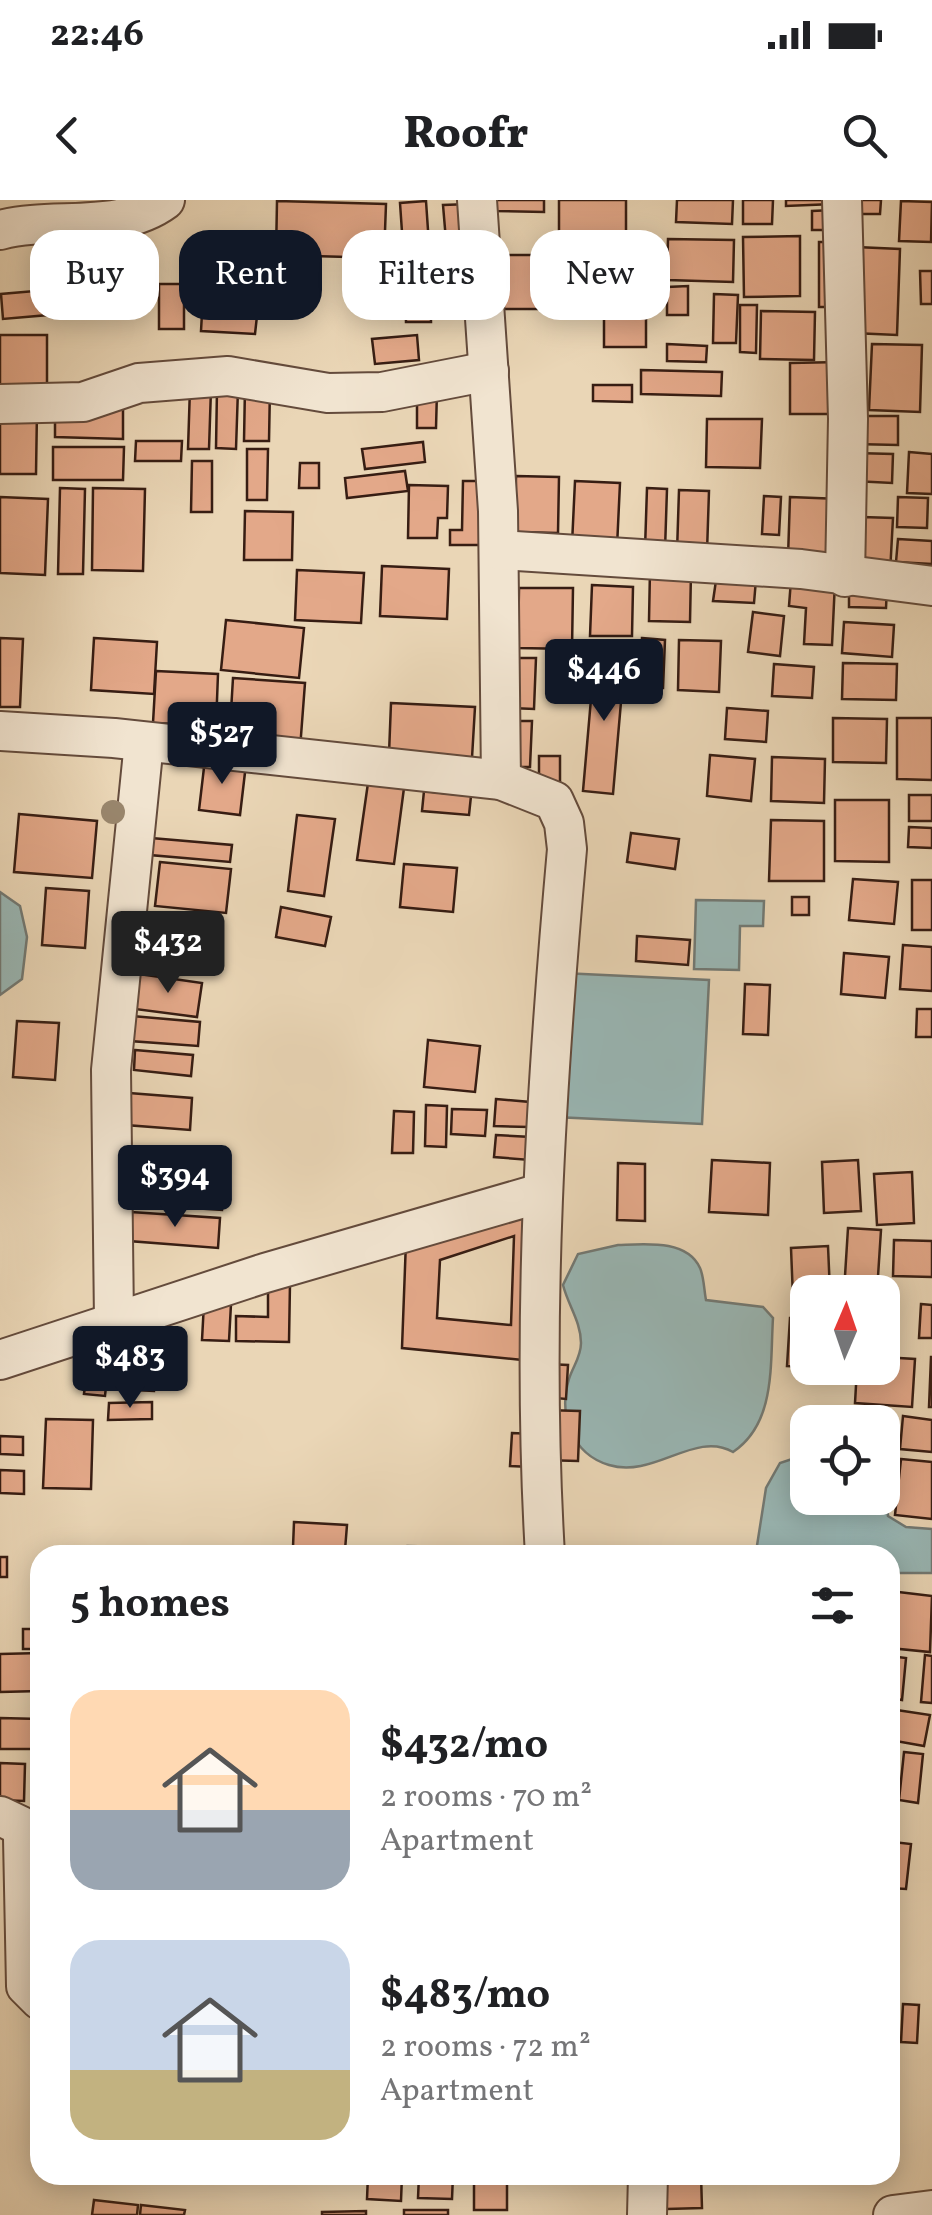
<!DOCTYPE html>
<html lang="en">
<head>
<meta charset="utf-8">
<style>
	body { margin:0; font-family:Vollkorn,serif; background:#f6f6f6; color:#202124; height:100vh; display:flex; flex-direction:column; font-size:38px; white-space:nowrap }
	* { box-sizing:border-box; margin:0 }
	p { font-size:32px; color:#757577 }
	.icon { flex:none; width:55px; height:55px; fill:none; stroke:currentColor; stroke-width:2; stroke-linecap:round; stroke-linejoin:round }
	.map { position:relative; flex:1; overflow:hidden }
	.details { position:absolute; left:30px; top:1345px; width:870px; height:640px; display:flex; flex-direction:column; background:#fff; border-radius:30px; box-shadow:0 5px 25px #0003 }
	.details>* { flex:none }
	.hud { position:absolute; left:30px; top:30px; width:872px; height:90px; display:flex; gap:20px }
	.needle { width:65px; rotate:2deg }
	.controls { position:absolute; left:790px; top:1075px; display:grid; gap:20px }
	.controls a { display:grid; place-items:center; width:110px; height:110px; border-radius:20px; background:#fff; box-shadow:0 5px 25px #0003; font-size:50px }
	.price { position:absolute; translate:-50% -85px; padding:0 22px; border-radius:10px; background:#111827; color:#fff; font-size:32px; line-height:65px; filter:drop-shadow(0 2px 5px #0008) }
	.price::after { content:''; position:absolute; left:50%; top:60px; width:30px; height:22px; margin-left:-15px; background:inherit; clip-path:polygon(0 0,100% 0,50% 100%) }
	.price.current { background:#222; color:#fff }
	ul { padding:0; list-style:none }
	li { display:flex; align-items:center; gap:30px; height:250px; padding:0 40px }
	li span { display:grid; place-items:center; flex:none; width:280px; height:200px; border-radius:30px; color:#555 }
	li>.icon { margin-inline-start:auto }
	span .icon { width:120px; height:120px; fill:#fffc; stroke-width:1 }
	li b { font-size:42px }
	h2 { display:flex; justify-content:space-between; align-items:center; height:120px; padding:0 40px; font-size:42px }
	.pill { padding:0 35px; border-radius:30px; background:#fff; box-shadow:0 5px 25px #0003; font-size:35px; line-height:90px }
	.pill.current { background:#111827; color:#fff }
	.status { display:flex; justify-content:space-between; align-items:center; height:70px; padding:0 50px; background:#fff; direction:ltr }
	.status svg { height:28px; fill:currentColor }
	header { display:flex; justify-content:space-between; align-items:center; height:130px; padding:0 40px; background:#fff; font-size:45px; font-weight:800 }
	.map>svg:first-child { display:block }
	.water { fill:#99b7b5; stroke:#727974; stroke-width:2.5 }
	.building { fill:#e3a889; stroke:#371d13; stroke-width:2.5; fill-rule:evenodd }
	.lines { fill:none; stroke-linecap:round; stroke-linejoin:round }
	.minor-casing { stroke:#644b3c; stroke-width:42 }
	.minor { stroke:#f1e4d0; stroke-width:38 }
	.tree { fill:#99866d }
</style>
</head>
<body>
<div class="status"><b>22:46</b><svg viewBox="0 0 49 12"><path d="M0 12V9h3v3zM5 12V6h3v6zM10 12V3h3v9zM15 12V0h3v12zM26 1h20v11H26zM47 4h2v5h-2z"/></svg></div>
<header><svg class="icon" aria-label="back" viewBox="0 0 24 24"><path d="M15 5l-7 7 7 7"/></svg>Roofr<svg class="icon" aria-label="search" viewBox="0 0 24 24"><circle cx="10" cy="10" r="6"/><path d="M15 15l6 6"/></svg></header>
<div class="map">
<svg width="932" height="2015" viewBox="0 0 932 2015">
	<rect width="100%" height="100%" fill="#ead6b6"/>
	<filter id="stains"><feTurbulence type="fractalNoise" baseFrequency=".002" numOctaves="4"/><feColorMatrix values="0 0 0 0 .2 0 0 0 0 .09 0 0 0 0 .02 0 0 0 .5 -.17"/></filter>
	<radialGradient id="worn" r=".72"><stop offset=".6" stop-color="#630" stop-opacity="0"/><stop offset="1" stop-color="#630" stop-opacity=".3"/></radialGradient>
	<g class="water">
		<path d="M0,692L20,706L27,737L22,779L0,795Z"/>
		<path d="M696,700L764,701L763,726H740L739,770L694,769Z"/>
		<path d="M562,773L709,780L702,924L555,917Z"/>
		<path d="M618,1045C645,1044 687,1039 700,1068C704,1077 704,1090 706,1100L763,1107L773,1118C770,1165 776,1223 733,1252C695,1230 654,1279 609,1265C572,1254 558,1215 569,1179C573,1166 581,1157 581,1143C581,1122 568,1105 563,1085L578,1054Z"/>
		<path d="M883,1243L888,1316L906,1327L932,1329V1373H890V1355L756,1352L766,1288L780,1263L807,1254L808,1298H882Z"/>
		<path d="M407,1346L496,1348L516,1355H373Z"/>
	</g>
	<g class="building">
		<path d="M494,0H544V12L494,11Z"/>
		<rect x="559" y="0" width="67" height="47"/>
		<path d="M677,0H733L732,24L676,22Z"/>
		<path d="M743,0H773L772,24H743Z"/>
		<path d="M786,0H832L833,4L786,6Z"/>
		<path d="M852,0H881L880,14H852Z"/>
		<path d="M277,1L386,4L384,58L276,55Z"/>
		<path d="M426,1L430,59L404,61L400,3Z"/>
		<path d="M901,1L932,2L931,42L899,41Z"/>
		<path d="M470,4L474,62L448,64L443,5Z"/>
		<path d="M833,10L834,30H812V11Z"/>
		<path d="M800,36V96L744,97L743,37Z"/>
		<path d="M668,39L734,40L733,82L667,80Z"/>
		<path d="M198,41L269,44L268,95L196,92Z"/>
		<rect x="819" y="42" width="17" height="65"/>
		<path d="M856,47L900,49L897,135L853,133Z"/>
		<path d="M501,55H547L546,109H500Z"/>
		<path d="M582,59L646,61L645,87L581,84Z"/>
		<path d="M69,66L132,68L131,106L67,103Z"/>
		<path d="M920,71H932V104H921Z"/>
		<path d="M405,77H430L431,122H406Z"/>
		<rect x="159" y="84" width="25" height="45"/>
		<path d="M688,86V115H667V87Z"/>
		<path d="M46,90L48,115L3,119L1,94Z"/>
		<path d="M714,94L738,95L736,143H713Z"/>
		<rect x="604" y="105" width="42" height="42"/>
		<path d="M740,105H757L756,153L740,152Z"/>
		<path d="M761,111L815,112L814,160L760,159Z"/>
		<path d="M202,113L257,116L255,134L201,131Z"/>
		<rect x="0" y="135" width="47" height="63"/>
		<path d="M417,135L419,160L375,164L372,139Z"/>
		<path d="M667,144L707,146L706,162L667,161Z"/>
		<path d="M872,144L922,145L920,212L869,210Z"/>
		<path d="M841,162V214H790V163Z"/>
		<path d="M641,170L722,172L721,196L641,194Z"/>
		<path d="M593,185H632V202L593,201Z"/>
		<path d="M245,187H270L269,241H244Z"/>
		<path d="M190,188L211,189L209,249H188Z"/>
		<path d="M217,189H238L236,249L216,248Z"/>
		<path d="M417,191H437L436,228H417Z"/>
		<path d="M55,209H123V239L55,237Z"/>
		<path d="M0,210H37L36,274H0Z"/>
		<path d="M855,216H898V245L854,244Z"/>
		<path d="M707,219H762L760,268L706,267Z"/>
		<path d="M136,241H182L181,261H135Z"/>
		<path d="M423,242L425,262L365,269L362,249Z"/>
		<path d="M53,247H124L123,280H53Z"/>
		<path d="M247,249H268L267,300H247Z"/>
		<path d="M909,252L932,254V294L907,293Z"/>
		<path d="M855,253L893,254L892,283L854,281Z"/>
		<path d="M192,261H212V312H191Z"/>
		<path d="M300,263H319V288H299Z"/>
		<path d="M405,271L408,291L347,298L345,278Z"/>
		<path d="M516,276L559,277L558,333L515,332Z"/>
		<path d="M463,281H485L484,345H450V330H462Z"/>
		<path d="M575,281L620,283L617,347L572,344Z"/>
		<path d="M409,285L448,286L447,318H438L437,338H408Z"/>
		<path d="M60,288L85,289L83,374H58Z"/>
		<path d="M93,288L145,289L143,371L92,370Z"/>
		<path d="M647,288L667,289L665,350L645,349Z"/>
		<path d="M679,290L709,291L707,352H677Z"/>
		<path d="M764,296L781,297L779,335L762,334Z"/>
		<path d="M0,297L48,299L45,375L0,373Z"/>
		<path d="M790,297L840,299L838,359L788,357Z"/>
		<path d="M898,297L928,298L927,328L897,327Z"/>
		<path d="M245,311L293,312L292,360H244Z"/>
		<path d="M862,317L893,318L890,373L859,372Z"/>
		<path d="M898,339L932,341V364L896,362Z"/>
		<path d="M720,353L758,356L754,403L713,401Z"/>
		<path d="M382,366L449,369L447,419L380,416Z"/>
		<path d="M297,370L364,373L361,423L295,420Z"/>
		<path d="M650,370L691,372L690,422L649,421Z"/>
		<path d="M791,380L835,382L832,445L804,444L806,408L789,406Z"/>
		<path d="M592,385L633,387L632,436H590Z"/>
		<path d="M849,386L887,387L886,408L849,407Z"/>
		<path d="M519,388H573L572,449L518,448Z"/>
		<path d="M753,412L784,416L780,456L748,452Z"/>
		<path d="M226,420L304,428L299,478L221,470Z"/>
		<path d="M844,422L894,425L892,457L842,453Z"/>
		<path d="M0,438L23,439L20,507H0Z"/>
		<path d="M94,438L157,442L154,494L91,490Z"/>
		<path d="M642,438L665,440L663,488L640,487Z"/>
		<path d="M679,440L721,441L719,492L678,490Z"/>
		<path d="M595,453L625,456L613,594L583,591Z"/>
		<path d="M512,458H536L534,509L511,508Z"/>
		<path d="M843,463L897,464L896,500L842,499Z"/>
		<path d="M774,464L814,467L812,498L772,496Z"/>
		<path d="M156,471L218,474L216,526L153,523Z"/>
		<path d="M233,478L305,483L300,549L229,545Z"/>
		<path d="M391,503L475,507L472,558L389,554Z"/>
		<path d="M727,508L768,511L766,542L725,539Z"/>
		<path d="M833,518L887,519L886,563L833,562Z"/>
		<path d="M897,518H932V580L897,579Z"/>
		<path d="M511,521H532L530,567H509Z"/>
		<path d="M710,555L755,559L751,601L707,596Z"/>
		<rect x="539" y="556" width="21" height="31"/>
		<path d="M772,557L825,559L824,603L771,601Z"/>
		<path d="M205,559L246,564L240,615L199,610Z"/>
		<path d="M368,583L404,588L394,664L357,660Z"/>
		<path d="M424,591L471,596L469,615L422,611Z"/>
		<rect x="909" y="595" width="23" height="26"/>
		<path d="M835,600H889V662L835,661Z"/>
		<path d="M19,614L97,621L92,678L14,672Z"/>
		<path d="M297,615L335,619L324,696L288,691Z"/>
		<path d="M771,620L824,621V681H769Z"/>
		<path d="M909,627L932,628V648L908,647Z"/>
		<path d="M631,633L679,639L675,669L627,662Z"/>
		<path d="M151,638L232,645L230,662L150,655Z"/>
		<path d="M160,662L231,669L226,713L155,706Z"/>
		<path d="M404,664L457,668L453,712L400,707Z"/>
		<path d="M853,679L898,682L894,724L849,720Z"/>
		<rect x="912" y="680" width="20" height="50"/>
		<path d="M46,688L89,691L85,748L42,745Z"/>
		<rect x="792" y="697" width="17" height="18"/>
		<path d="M281,707L331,717L325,746L276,737Z"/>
		<path d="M637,736L690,740L688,765L636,761Z"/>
		<path d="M903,745L932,747V791L900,789Z"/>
		<path d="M844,753L889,757L885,798L841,794Z"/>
		<path d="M139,774L202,783L197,817L135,809Z"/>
		<path d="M745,784L770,785L768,835L743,834Z"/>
		<path d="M917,809H932V837H916Z"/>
		<path d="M132,816L200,822L198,846L130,841Z"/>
		<path d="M17,821L59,823L55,880L13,877Z"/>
		<path d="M428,840L480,846L475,892L424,887Z"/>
		<path d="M135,850L193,855L191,876L134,870Z"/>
		<path d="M129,893L192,898L190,930L126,925Z"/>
		<path d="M496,899L530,902L529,927L494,926Z"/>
		<path d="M426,905L447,906L446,947L425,946Z"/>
		<path d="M452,909L487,910L485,936L451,934Z"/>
		<path d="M394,911L414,912L413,953H392Z"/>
		<path d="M496,935L531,937L530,960L494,957Z"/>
		<path d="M712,960L770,963L768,1015L709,1012Z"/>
		<path d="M858,960L861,1011L824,1013L822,962Z"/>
		<path d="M618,963L645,964V1021L617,1020Z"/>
		<path d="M912,972L914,1023L877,1025L874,974Z"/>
		<path d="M131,984L223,991L222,1010L129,1004Z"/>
		<path d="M537,999L533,1161L402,1148L406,1041ZM514,1036L511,1125L437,1118L440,1060Z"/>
		<path d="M131,1012L220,1018L218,1048L129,1041Z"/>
		<path d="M848,1028L881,1030L877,1092H844Z"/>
		<path d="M894,1040L932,1041V1077L893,1076Z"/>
		<path d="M828,1046L830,1092L793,1098L791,1048Z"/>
		<path d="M268,1082L290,1083L289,1142L236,1141V1116L268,1117Z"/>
		<path d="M204,1103L231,1104L229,1141L202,1140Z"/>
		<path d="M921,1104L932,1105V1138H919Z"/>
		<path d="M790,1118L808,1119V1167L787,1166Z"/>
		<path d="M139,1142L159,1144L154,1191L134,1190Z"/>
		<path d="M90,1146L110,1149L105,1196L84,1194Z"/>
		<path d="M882,1157L915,1159L912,1207L855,1203L857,1168H882Z"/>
		<path d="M931,1157H932V1207H929Z"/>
		<path d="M546,1164L568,1165L566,1199L545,1197Z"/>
		<path d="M152,1202V1219L108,1220L109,1203Z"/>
		<path d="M544,1210L580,1211L578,1261L542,1260Z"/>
		<path d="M903,1216L932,1220V1252L900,1249Z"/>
		<path d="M46,1219L93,1220L91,1289L43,1288Z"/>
		<path d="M512,1233L533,1234L531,1267L510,1266Z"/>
		<path d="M0,1236L23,1237V1255L0,1254Z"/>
		<path d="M901,1259L932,1262V1319L895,1315Z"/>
		<path d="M0,1270L24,1271V1294L0,1293Z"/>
		<path d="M294,1322L347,1325L345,1350L293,1347Z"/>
		<path d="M231,1350L297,1355H231Z"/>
		<rect x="0" y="1357" width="7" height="20"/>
		<path d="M890,1391L932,1396L930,1452L890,1448Z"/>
		<rect x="23" y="1429" width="17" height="20"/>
		<path d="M40,1453V1491L0,1492V1454Z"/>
		<path d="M925,1455L932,1456V1503L921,1502Z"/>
		<path d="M890,1456L906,1458L902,1500L890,1498Z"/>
		<path d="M890,1509L930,1515L924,1546L890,1540Z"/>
		<path d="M0,1518L40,1519V1549H0Z"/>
		<path d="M904,1552L923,1554L918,1603L899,1600Z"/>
		<path d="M0,1563L25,1564L24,1601L0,1600Z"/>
		<path d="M893,1642L911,1644L906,1689L890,1688Z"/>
		<path d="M903,1804L919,1805L917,1843L901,1842Z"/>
		<path d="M368,1975H402L401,2001L367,1999Z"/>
		<path d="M419,1975H453L452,1999L418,1998Z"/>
		<rect x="474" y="1975" width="33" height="35"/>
		<path d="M631,1975H701L702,2008L631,2010Z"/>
		<path d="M94,2000L138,2005L137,2015H92Z"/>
		<path d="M141,2005L185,2010L184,2015H140Z"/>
		<rect x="404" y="2010" width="44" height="5"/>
		<path d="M366,2011V2015H322V2012Z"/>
	</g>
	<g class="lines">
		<g class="minor-casing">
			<g id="minor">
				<path d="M477,0L498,311L501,580"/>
				<path d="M842,0L848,219L845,377"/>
				<path d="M0,30C54,16 119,34 165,0"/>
				<path d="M0,204L83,202L139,183L228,176L328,193L382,192L489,171"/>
				<path d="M499,350L801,369L932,386"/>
				<path d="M0,531L114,538L501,580L554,601L564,623L567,649C546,884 531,1119 545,1355"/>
				<path d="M114,1121L111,870L144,542"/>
				<path d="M0,1160L265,1073L541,993"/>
				<path d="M0,1616L21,1626L23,1638L26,1786L40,1800"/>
				<path d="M647,2015L648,1975"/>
				<path d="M893,2015L932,2010"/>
			</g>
		</g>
		<use href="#minor" class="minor"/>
	</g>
	<circle class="tree" cx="113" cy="612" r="12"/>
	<rect width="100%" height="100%" filter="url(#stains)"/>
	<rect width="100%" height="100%" fill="url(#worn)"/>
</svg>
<div class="controls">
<a><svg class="needle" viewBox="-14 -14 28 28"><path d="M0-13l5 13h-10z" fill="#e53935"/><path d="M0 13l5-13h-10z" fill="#757577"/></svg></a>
<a><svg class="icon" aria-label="locate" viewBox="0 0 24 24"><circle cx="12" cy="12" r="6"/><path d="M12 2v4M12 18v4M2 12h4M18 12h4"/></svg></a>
</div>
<b class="price" style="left:604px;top:524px">$446</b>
<b class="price" style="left:222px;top:587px">$527</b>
<b class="price current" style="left:168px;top:796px">$432</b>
<b class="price" style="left:175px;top:1030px">$394</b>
<b class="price" style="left:130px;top:1211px">$483</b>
<div class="hud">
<a class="pill">Buy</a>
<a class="pill current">Rent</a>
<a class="pill">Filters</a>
<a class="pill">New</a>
</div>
<section class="details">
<h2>5 homes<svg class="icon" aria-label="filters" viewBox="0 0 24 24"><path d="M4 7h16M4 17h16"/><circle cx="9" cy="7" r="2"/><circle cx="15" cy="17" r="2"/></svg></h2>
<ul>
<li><span style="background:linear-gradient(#ffd9b3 60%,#9aa5b1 0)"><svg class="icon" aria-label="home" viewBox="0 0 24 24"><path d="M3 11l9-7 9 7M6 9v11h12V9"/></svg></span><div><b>$432/mo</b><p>2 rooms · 70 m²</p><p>Apartment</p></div></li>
<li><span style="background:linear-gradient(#c9d6e8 65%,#c2b280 0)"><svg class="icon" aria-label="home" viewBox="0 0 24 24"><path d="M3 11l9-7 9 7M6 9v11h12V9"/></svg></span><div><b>$483/mo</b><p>2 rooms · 72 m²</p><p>Apartment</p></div></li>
</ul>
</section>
</div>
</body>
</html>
